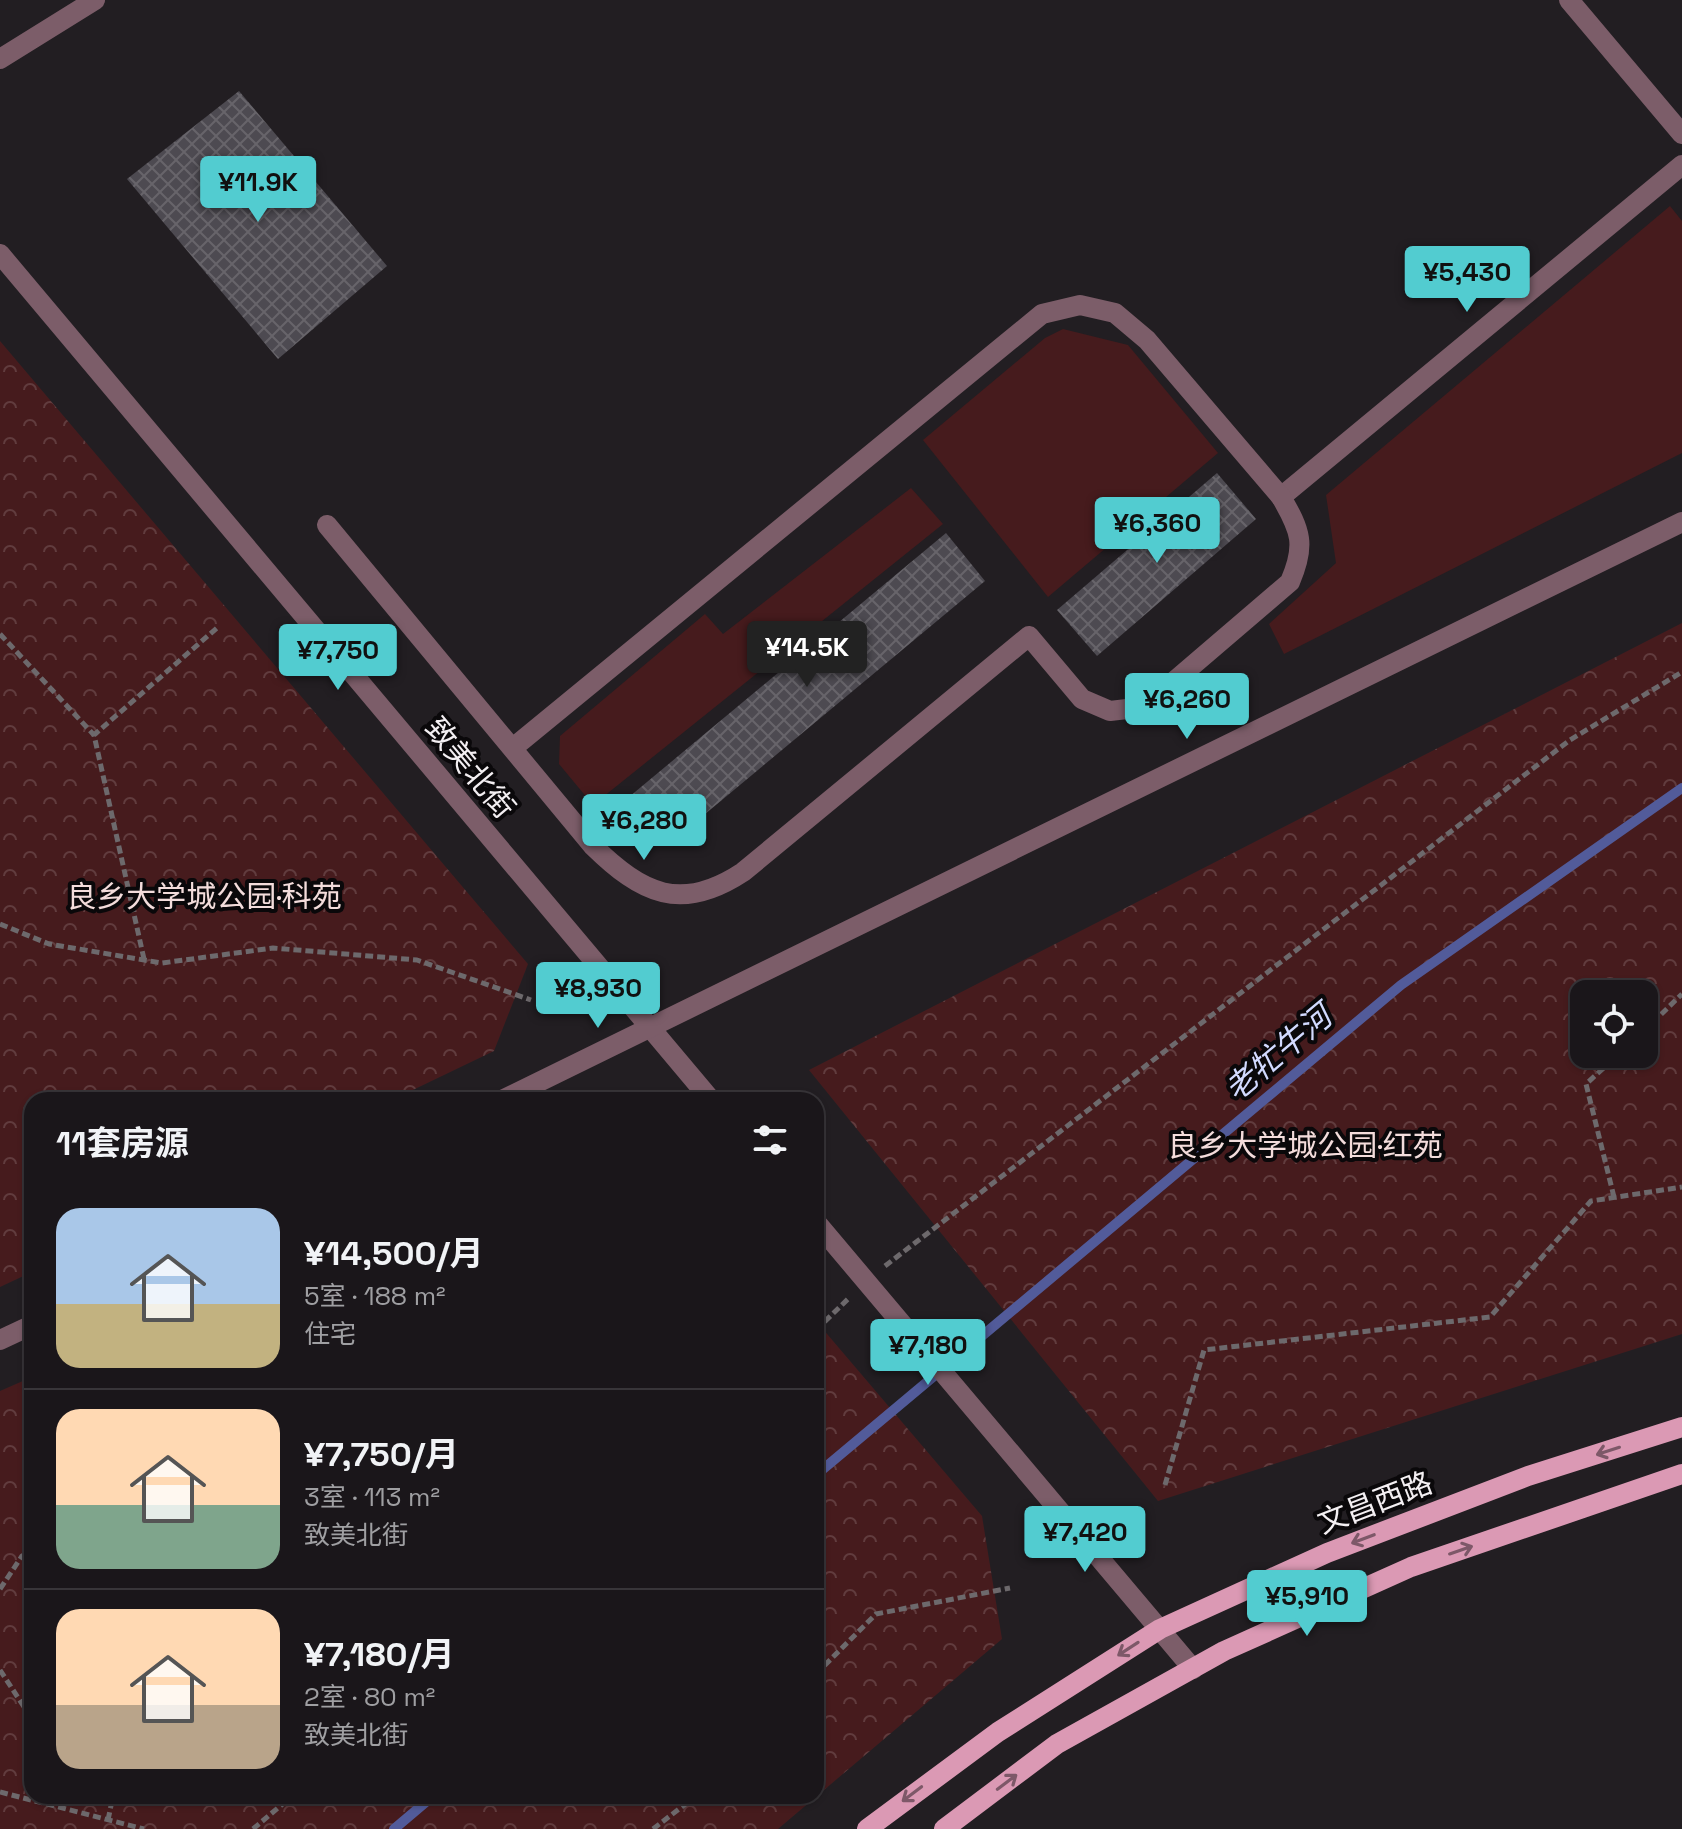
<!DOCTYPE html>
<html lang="zh">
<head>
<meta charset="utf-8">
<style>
	body { margin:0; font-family:"Space Grotesk","Noto Sans SC",sans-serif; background:#231f23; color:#f1f3f6; height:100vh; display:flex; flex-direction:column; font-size:30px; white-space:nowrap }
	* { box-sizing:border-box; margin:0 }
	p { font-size:26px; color:#9f9fa2 }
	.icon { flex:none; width:44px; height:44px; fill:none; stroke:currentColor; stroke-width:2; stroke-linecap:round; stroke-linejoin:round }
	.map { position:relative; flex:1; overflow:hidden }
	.drawer { position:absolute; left:24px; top:1092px; width:800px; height:712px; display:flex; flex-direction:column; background:#1a161a; border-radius:24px; box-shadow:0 2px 6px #0004,0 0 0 2px #383539 }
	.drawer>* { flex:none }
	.tools { position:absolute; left:1570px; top:980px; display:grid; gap:16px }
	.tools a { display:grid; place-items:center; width:88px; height:88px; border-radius:16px; background:#1a161a; box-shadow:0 2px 6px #0004,0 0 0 2px #383539; font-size:40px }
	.price { position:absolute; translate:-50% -68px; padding:0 18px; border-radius:8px; background:#52ccd0; color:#111; font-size:26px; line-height:52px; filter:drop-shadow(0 2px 4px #0008) }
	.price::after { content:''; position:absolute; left:50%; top:48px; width:24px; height:18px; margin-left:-12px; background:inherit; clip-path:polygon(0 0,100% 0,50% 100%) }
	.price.current { background:#222; color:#fff }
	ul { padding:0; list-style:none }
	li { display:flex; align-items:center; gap:24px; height:200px; padding:0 32px }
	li+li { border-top:2px solid #383539 }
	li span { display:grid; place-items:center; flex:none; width:224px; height:160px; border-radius:24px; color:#555 }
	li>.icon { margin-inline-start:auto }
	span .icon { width:96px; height:96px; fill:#fffc; stroke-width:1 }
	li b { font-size:34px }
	h2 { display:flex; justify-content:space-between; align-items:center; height:96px; padding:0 32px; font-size:34px }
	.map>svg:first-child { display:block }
	.grass { fill:#461b1d }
	.park { fill:url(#park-crowns); fill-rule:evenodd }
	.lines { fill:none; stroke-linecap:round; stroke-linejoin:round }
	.stream { stroke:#525b9a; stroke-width:10 }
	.building { fill:url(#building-cross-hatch) }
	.path { stroke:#6d696c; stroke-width:5; stroke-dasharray:8 4; stroke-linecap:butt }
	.minor { stroke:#7c5d69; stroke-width:20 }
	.major { stroke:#db99b4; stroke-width:20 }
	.oneway { stroke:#7d5868 }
	.labels { text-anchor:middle; stroke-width:8; stroke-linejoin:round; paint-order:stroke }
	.street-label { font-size:30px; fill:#f3eff2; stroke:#0a080a }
	.park-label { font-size:30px; fill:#f3dcdb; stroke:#0a080a }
	.water-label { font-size:32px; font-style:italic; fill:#d2daff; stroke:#0a080a }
</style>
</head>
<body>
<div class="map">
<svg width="1682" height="1829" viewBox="0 0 1682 1829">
	<defs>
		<pattern id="park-crowns" width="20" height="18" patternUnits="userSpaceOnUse" patternTransform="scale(2)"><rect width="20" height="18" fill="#461b1d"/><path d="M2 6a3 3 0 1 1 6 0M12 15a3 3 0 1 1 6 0" fill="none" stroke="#613c3e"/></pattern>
		<pattern id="building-cross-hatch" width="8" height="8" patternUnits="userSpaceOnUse" patternTransform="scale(2)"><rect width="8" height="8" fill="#4d4a51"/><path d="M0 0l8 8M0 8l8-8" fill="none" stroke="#67646a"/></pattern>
	</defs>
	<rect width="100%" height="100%" fill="#221e22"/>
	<g class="grass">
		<path d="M1670,206L1682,221V453L1284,654L1269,624L1336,563L1326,495Z"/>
		<path d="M1063,329L1128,345L1218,453L1048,597L923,440L1045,338Z"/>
		<path d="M911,488L943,524L593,805L559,764L560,736L705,614L723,634Z"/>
	</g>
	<g class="park">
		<path d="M0,341L528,964L494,1051L392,1100H32V1272L0,1287Z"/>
		<path d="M1682,623V1334L1158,1501L809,1070ZM1644,994V1054H1584V994Z"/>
		<path d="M816,1321L982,1516L1002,1639L778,1829H0V1391L32,1377V1796H816Z"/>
	</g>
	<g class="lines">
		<g class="stream">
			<path d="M816,1475L1401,985L1682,788"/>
			<path d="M394,1829L433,1796"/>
		</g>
	</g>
	<g class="building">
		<path d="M239,91L387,266L278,359L127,179Z"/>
		<path d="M1217,473L1256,519L1097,656L1057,610Z"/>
		<path d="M946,533L985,581L669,844L629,797Z"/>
	</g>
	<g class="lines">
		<g class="path">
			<path d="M0,634L94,735"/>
			<path d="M0,924L49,944L162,963L273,948L417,960L531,1000"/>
			<path d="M144,959L94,735L218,627"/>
			<path d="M1644,1031L1682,994"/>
			<path d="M1614,1197L1586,1084L1619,1054"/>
			<path d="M885,1266L1570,740L1682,672"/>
			<path d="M816,1330L848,1299"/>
			<path d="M1165,1485L1204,1350L1490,1317L1591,1201L1682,1187"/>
			<path d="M0,1589L22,1556L32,1553"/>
			<path d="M0,1670L32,1719"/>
			<path d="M816,1674L876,1614L1010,1588"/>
			<path d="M0,1792L144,1829"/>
			<path d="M108,1820L113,1796"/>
			<path d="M253,1829L292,1796"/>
			<path d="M653,1829L696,1796"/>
		</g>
		<g class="minor">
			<path d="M1569,0L1682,134"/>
			<path d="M0,59L95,0"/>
			<path d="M0,254L711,1100"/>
			<path d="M1281,497L1682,165"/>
			<path d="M327,525L593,846C642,894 681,913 743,872L1029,636L1082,699L1110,711L1144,707L1290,582C1306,545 1301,531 1281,497L1147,340L1115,313L1080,305L1042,314L514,747"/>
			<path d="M502,1100L1682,522"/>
			<path d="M816,1222L1193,1669"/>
			<path d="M0,1340L32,1325"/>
		</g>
		<g class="major">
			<path d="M867,1829L998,1732L1160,1629L1327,1553L1528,1476L1682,1427"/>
			<path d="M944,1829L1057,1744L1224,1651L1411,1567L1682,1474"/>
		</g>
	</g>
	<defs><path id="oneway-shaft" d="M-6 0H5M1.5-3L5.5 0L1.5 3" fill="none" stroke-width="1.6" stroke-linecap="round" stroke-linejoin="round" transform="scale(2)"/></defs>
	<g class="oneway">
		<use href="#oneway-shaft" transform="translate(1608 1451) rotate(162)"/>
		<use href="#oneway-shaft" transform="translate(1363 1539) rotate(159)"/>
		<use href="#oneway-shaft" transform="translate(1461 1550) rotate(-19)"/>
		<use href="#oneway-shaft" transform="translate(1128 1649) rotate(147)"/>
		<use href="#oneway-shaft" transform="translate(1007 1782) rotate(-37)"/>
		<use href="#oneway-shaft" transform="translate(912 1794) rotate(143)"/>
	</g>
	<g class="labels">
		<g class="street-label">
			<text transform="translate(470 768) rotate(50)" y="10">致美北街</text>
			<text transform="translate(1375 1503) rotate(-21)" y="10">文昌西路</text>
		</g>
		<g class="park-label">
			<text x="204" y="907">良乡大学城公园·科苑</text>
			<text x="1305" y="1156">良乡大学城公园·红苑</text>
		</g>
		<g class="water-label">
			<text transform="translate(1278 1053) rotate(-40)" y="11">老牤牛河</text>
		</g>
	</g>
</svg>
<div class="tools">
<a><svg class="icon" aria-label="locate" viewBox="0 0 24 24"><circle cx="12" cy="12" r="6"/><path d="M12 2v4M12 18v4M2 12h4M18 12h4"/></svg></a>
</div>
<b class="price" style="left:258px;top:224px">¥11.9K</b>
<b class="price" style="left:1467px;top:314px">¥5,430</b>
<b class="price" style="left:1157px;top:565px">¥6,360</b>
<b class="price current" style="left:807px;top:689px">¥14.5K</b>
<b class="price" style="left:338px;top:692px">¥7,750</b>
<b class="price" style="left:1187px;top:741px">¥6,260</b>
<b class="price" style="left:644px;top:862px">¥6,280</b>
<b class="price" style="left:598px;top:1030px">¥8,930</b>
<b class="price" style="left:928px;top:1387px">¥7,180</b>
<b class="price" style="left:1085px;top:1574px">¥7,420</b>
<b class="price" style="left:1307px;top:1638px">¥5,910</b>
<section class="drawer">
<h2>11套房源<svg class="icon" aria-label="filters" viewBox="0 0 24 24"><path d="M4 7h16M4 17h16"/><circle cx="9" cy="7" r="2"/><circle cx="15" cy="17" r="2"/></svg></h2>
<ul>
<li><span style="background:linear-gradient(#a9c7e8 60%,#c2b280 0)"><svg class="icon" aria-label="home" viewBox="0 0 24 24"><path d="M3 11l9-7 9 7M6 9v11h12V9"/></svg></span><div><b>¥14,500/月</b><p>5室 · 188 m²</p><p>住宅</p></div></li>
<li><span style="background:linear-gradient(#ffd9b3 60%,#7fa58c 0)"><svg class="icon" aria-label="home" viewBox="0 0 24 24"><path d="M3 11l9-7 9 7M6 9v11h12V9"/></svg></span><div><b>¥7,750/月</b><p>3室 · 113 m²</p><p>致美北街</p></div></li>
<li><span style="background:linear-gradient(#ffd9b3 60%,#b9a48a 0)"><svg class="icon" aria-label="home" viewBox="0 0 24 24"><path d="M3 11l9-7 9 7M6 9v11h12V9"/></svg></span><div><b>¥7,180/月</b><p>2室 · 80 m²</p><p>致美北街</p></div></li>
</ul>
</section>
</div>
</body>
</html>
